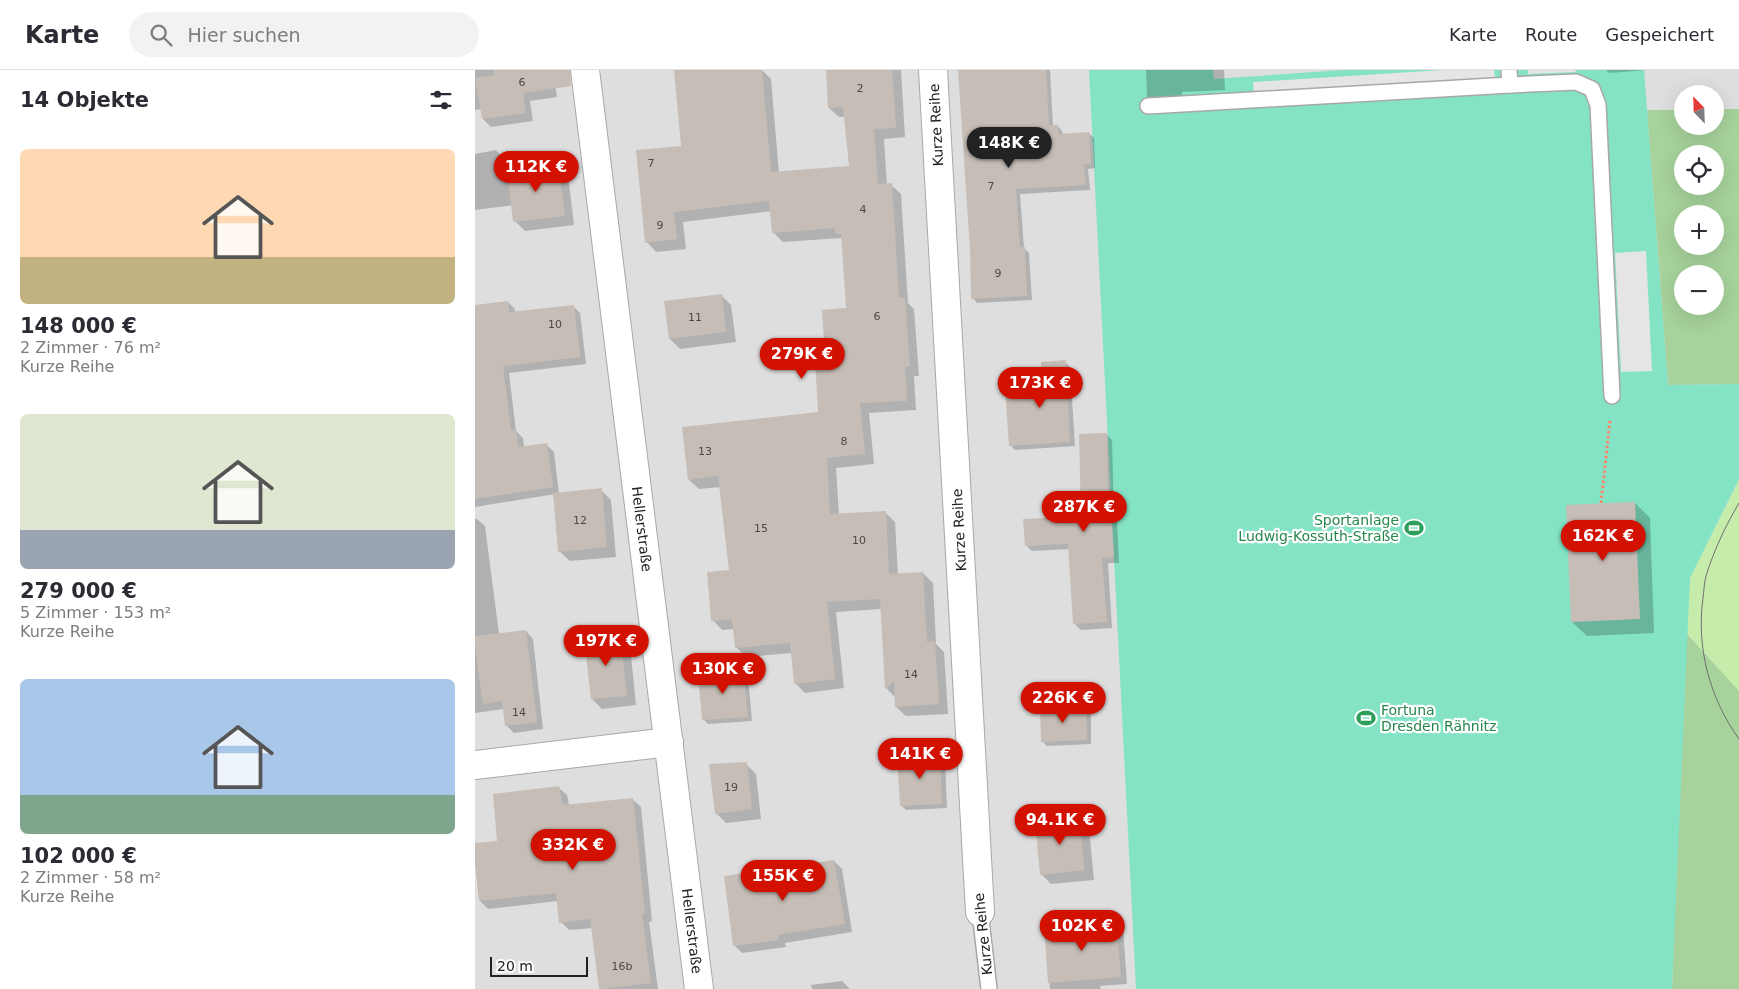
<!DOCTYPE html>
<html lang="de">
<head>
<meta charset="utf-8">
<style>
	body { margin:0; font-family:"DejaVu Sans",sans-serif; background:#f2f2f3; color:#2b2b33; height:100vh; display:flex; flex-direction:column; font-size:19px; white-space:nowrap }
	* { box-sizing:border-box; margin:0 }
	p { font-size:16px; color:#7c7c81 }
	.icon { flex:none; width:28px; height:28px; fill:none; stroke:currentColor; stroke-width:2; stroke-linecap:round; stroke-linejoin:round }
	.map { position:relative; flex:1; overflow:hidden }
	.side { display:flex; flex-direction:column; background:#fff; width:475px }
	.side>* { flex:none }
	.needle { width:32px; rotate:337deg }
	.fabs { position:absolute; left:1199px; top:15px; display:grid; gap:10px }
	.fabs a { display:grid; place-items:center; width:50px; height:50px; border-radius:50%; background:#fff; box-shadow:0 5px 20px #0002; font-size:25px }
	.scale { position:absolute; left:15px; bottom:12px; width:98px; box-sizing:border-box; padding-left:5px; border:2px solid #212121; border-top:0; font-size:14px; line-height:18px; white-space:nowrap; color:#212121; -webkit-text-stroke:4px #fff; paint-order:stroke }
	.price { position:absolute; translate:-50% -42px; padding:0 11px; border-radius:18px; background:#d21100; color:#fff; font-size:16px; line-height:32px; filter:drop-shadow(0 1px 2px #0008) }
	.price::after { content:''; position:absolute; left:50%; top:30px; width:15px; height:11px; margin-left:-8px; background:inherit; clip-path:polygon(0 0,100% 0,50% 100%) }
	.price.current { background:#222; color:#fff }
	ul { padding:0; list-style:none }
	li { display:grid; align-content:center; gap:10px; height:265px; padding:0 20px }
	li span { display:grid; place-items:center; height:155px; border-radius:8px; color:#555 }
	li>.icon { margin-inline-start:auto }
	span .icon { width:90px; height:90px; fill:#fffc; stroke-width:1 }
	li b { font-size:21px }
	h2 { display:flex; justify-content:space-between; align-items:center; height:60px; padding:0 20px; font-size:21px }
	header { display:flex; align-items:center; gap:30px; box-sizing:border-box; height:70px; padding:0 25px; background:#fff; border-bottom:1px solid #e1e1e2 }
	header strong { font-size:24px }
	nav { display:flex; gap:28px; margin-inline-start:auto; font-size:18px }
	.search { width:350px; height:45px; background:#f2f2f3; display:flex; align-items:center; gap:12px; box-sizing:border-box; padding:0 18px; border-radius:28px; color:#7c7c81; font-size:19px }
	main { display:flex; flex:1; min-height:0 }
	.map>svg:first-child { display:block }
	.residential { fill:#dfdede; fill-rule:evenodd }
	.grass { fill:#c6ecac }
	.forest { fill:#a7d29b; fill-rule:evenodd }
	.pitch { fill:#84e2c5 }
	.parking { fill:#e5e5e5 }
	.shadow { fill:#0003 }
	.building { fill:#c6beb6 }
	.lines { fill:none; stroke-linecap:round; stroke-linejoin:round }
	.service-casing { stroke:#a8a8a8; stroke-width:18 }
	.minor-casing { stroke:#a8a8a8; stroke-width:30 }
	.path { stroke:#fd876c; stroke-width:3; stroke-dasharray:2.5 2.5; stroke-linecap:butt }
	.service { stroke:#fff; stroke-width:15 }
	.minor { stroke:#fff; stroke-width:28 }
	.tram { stroke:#6f6f6f; stroke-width:1 }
	.labels { text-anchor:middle; stroke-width:4.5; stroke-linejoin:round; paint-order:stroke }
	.number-label { font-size:11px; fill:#4a4846 }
	.street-label { font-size:14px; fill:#212121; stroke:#fff }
	.leisure-label { font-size:14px; fill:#27864d; stroke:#fff; text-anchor:end }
</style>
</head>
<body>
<header>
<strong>Karte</strong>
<div class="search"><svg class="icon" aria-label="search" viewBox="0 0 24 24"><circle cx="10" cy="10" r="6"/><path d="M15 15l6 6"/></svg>Hier suchen</div>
<nav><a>Karte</a><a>Route</a><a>Gespeichert</a></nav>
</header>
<main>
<section class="side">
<h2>14 Objekte<svg class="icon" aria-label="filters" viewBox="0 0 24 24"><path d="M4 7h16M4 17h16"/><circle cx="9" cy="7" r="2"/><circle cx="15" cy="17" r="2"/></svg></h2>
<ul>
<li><span style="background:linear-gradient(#ffd9b3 70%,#c2b280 0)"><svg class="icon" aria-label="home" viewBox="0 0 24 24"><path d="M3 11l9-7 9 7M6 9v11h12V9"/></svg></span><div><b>148 000 €</b><p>2 Zimmer · 76 m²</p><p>Kurze Reihe</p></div></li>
<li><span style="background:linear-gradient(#dfe7d0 75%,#9aa5b1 0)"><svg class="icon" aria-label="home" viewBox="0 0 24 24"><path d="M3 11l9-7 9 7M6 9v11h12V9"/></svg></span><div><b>279 000 €</b><p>5 Zimmer · 153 m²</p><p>Kurze Reihe</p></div></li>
<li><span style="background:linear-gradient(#a9c7e8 75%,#7fa58c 0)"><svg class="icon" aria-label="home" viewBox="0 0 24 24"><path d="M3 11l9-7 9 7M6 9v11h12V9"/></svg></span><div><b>102 000 €</b><p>2 Zimmer · 58 m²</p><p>Kurze Reihe</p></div></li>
</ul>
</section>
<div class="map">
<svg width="1264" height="919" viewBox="0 0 1264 919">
	<rect width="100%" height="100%" fill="#f1efe7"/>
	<path class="residential" d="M0,0H1264V919H0ZM1208,24H1240V56H1208ZM1208,84H1240V116H1208ZM1208,144H1240V176H1208ZM1208,204H1240V236H1208Z"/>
	<path class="grass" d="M1264,409V621L1212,564L1215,508Z"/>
	<g class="forest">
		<path d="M1240,39H1264V314L1193,315L1172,40H1207L1208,56H1240ZM1208,84H1240V116H1208ZM1208,144H1240V176H1208ZM1208,204H1240V236H1208Z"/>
		<path d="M1212,564L1264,621V919H1197L1198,899L1009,919L1198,884Z"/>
	</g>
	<path class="pitch" d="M614,0H738L739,9L868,0H1169L1193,315L1264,314V409L1215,508L1197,919H661Z"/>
	<g class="parking">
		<path d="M968,0H1019L1020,9L779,24L778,12Z"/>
		<path d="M1053,0H1100L1101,2L1053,4Z"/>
		<path d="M1171,181L1177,301L1146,302L1140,183Z"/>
	</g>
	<g class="shadow">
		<path d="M0,0H78L82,27L55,31L58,51L16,57L8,49L7,39L0,40Z"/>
		<path d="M282,0H287L296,9L304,103L375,97L371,47H364L354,38L352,0H426L430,67L409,69L412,115H416L426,124L433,233L439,239L444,306H439L441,340L394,343L399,394L361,398L364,445L411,443L420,452L423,505L448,503L458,513L461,574L469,582L473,644L431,646L421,637V628L412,619L406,539L361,542L369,618L330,623L320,613L317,583L271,587L261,577L259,559L247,560L238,550L255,501L246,417L224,419L214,410L345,344L351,289L372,239L367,169L366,168L308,172L298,162L297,141L208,152L211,179L181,182L172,172L207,77Z"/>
		<path d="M484,0H575L578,56H583L587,61L588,65L614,63L619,68L620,98L613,99L615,120L545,124L549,178L554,183L557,230L502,233L498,228L496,179Z"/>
		<path d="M671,0H749L750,20L707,22V40L687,41L672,27Z"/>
		<path d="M1131,0H1173L1134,3Z"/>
		<path d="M21,80L31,91L33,101L83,94L93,105L99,155L50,161L40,151L38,135L0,140V84Z"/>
		<path d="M246,225L256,235L261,272L205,279L195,269Z"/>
		<path d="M33,232L40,239V243L98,236L105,243L111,294L34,303L41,361L48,368L49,377L72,375L79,382L84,424L126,420L136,430L141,487L95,491L84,481L80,424L0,437V236Z"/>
		<path d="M590,292L595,297L600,376L540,380L535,375L569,319Z"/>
		<path d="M631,364L637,370L639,448L642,451L644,493H633L637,558L606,560L600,554L595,479L557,481L551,475L607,447Z"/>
		<path d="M1160,433L1175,448L1179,563L1112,566L1097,552Z"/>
		<path d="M0,449H2L10,456L24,564L51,561L58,569L68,659L39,663L32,656L29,639L0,643Z"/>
		<path d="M145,565L155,576L161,635L127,639L117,629Z"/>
		<path d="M268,601L273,606L277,651L233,654L228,649Z"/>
		<path d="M611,638L616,643V674L572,676L567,671Z"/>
		<path d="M465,686L470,690L472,738L431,740L426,735Z"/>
		<path d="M271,694L281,704L286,749L251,753L241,743Z"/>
		<path d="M83,717L92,725L94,735L157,729L166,737L177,851L174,852L183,919H126L118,858L94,860L86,852L83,831L13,839L5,831L0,774L24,772Z"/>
		<path d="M604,748L614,758L619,810L576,814L566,804Z"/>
		<path d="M359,791L367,799L377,862L310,873L311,877L267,883L259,875Z"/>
		<path d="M641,852L648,858L652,914L625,916L626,919H575L570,858Z"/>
		<path d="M367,911L375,919H337L336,915Z"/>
	</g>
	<g class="building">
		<path d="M19,0H95L96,16L48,23L51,43L7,49L0,8L19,5Z"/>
		<path d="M199,0H287L296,102L374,96L368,37L353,38L351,0H417L421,58L399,59L403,114L417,113L424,228H430L435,296L430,297L432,331L385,333L390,384L352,388L355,444L411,441L414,504L448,502L452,572L460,571L464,634L420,637L419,611L410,619L405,529L352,532L360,609L319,614L315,573L260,578L257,549L236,551L232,502L254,500L243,406L213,410L207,357L343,342L340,288H350L347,240L371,238L366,164H360V158L297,163L294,131L199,142L202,169L170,173L161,80L206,76Z"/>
		<path d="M483,0H571L574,55H583L584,64L614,62L616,94H609L611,115L541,119L545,177H550L552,226L496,229L495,179Z"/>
		<path d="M83,93L90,146L38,152L32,100Z"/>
		<path d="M247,224L251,262L194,269L189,231Z"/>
		<path d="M33,231L34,242L99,235L105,287L28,296L36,360L41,359L43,377L72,373L78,417L0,429V235Z"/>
		<path d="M591,290L595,372L534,376L530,320L568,318L566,292Z"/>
		<path d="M632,363L633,444H636L639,487L627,488L632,552L598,554L593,474L550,476L548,449L606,446L604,364Z"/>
		<path d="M127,418L132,477L83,482L78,423Z"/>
		<path d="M1160,432L1165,549L1096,552L1091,435Z"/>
		<path d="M51,560L62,652L30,656L27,631L8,634L0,577V566Z"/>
		<path d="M145,564L152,626L116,629L109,568Z"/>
		<path d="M268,600L273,647L227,650L223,604Z"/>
		<path d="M611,637L612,670L566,672L565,639Z"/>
		<path d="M465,684L467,734L425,736L422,686Z"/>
		<path d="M272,692L277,739L240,744L234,694Z"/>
		<path d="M84,716L88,735L158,728L170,843L167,844L176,913L124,919L115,849L84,853L81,823L4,831L0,794V773L22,771L18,724Z"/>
		<path d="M605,747L609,800L565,805L560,751Z"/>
		<path d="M359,790L370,854L303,865L304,870L258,876L249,806Z"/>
		<path d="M641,850L646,907L573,913L569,856Z"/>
	</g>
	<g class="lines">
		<g class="service-casing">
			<g id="service">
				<path d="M1034,0L1035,15L1101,12L1117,19L1123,35L1137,326"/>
				<path d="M673,36L1035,15"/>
				<path d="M505,842L514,919"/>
			</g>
		</g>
		<g class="minor-casing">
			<g id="minor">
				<path d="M110,0L224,919"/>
				<path d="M458,0L505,842"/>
				<path d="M0,695L194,672"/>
			</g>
		</g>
		<path class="path" d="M1126,433L1135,350"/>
		<use href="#service" class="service"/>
		<use href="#minor" class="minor"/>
		<path class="tram" d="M1264,433C1251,455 1239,480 1231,506C1229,513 1229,521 1228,528C1221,578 1235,629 1264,669"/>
	</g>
	<defs>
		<g id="stadium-bare" transform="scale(1.5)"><path d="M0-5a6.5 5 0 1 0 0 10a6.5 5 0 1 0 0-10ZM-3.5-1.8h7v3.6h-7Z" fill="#2e9e5b" stroke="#fff" stroke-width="2.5" paint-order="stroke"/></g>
	</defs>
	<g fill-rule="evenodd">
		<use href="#stadium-bare" x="939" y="458"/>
		<use href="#stadium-bare" x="891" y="648"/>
	</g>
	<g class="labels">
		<g class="number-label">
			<text x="47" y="16">6</text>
			<text x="385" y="22">2</text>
			<text x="176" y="97">7</text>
			<text x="516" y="120">7</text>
			<text x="388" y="143">4</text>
			<text x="185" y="159">9</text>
			<text x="523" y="207">9</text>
			<text x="402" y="250">6</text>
			<text x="220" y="251">11</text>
			<text x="80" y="258">10</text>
			<text x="369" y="375">8</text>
			<text x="230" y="385">13</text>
			<text x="105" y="454">12</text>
			<text x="286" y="462">15</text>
			<text x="384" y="474">10</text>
			<text x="436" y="608">14</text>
			<text x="44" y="646">14</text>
			<text x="256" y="721">19</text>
			<text x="147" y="900">16b</text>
		</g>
		<g class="street-label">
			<text transform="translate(461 55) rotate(-93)" y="5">Kurze Reihe</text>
			<text transform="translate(167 459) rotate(83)" y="5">Hellerstraße</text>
			<text transform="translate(484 460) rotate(-93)" y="5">Kurze Reihe</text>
			<text transform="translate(217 861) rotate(83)" y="5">Hellerstraße</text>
			<text transform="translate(508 864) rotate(-96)" y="5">Kurze Reihe</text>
		</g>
		<g class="leisure-label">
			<text x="924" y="455">Sportanlage<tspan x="924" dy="16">Ludwig-Kossuth-Straße</tspan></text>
			<text x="906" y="645" text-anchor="start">Fortuna<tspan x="906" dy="16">Dresden Rähnitz</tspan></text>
		</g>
	</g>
</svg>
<div class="fabs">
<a><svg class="needle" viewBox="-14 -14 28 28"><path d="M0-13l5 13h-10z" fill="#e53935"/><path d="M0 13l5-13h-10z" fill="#7c7c81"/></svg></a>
<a><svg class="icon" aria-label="locate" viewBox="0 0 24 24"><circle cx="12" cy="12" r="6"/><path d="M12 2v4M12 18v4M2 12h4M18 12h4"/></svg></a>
<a>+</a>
<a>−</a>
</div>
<div class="scale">20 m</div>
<b class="price current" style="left:534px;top:99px">148K €</b>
<b class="price" style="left:61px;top:123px">112K €</b>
<b class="price" style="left:327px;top:310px">279K €</b>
<b class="price" style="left:565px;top:339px">173K €</b>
<b class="price" style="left:609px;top:463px">287K €</b>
<b class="price" style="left:1128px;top:492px">162K €</b>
<b class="price" style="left:131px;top:597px">197K €</b>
<b class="price" style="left:248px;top:625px">130K €</b>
<b class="price" style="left:588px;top:654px">226K €</b>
<b class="price" style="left:445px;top:710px">141K €</b>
<b class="price" style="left:585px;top:776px">94.1K €</b>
<b class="price" style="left:98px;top:801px">332K €</b>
<b class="price" style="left:308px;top:832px">155K €</b>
<b class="price" style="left:607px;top:882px">102K €</b>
</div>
</main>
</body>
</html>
